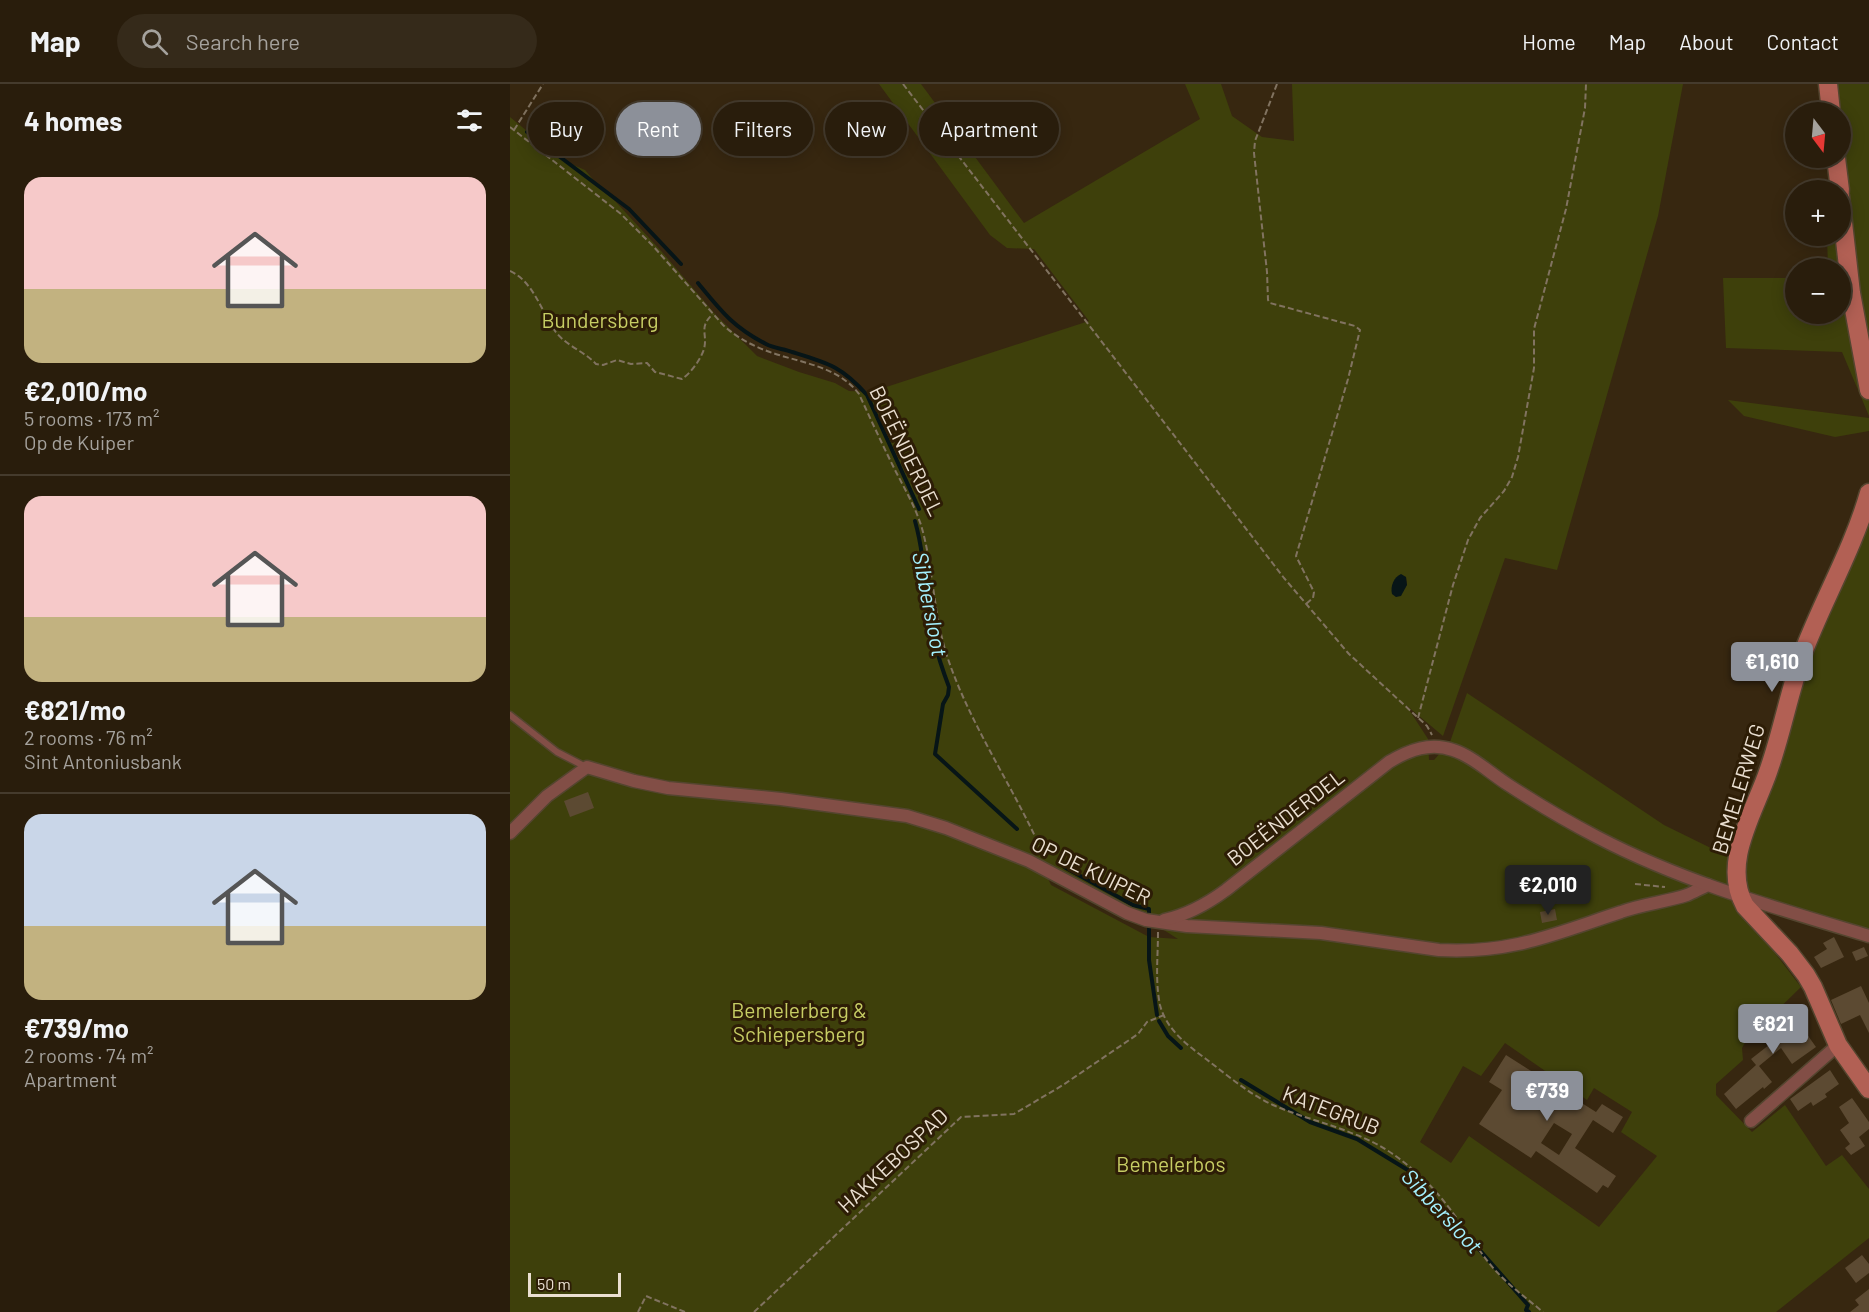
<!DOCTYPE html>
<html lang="en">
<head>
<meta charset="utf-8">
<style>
	body { margin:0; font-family:Barlow,sans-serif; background:#352a1a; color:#f1f3f6; height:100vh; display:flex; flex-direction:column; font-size:22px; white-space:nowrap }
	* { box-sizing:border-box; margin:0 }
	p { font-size:20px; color:#a5a29d }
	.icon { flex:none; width:33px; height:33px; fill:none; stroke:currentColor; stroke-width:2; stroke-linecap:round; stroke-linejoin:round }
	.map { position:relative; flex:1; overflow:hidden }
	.drawer { display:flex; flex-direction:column; background:#291d0c; width:510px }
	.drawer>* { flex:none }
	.guide { position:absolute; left:18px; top:18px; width:570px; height:54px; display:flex; gap:12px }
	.needle { width:39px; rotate:164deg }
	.fabs { position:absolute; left:1275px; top:18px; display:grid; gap:12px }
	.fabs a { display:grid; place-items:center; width:66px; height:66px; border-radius:50%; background:#291d0c; box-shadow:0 3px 15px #0003,0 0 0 2px #453b2d; font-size:30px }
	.scale { position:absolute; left:18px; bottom:15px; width:93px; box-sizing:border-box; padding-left:6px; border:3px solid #ebe0d2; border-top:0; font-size:16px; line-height:21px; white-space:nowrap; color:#ebe0d2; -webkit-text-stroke:4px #2d1d06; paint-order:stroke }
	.price { position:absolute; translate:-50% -51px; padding:0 14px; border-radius:6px; background:#8c9099; color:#fff; font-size:20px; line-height:39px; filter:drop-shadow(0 2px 3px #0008) }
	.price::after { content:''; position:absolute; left:50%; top:36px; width:18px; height:14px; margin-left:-9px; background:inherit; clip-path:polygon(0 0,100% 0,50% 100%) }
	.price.selected { background:#222; color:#fff }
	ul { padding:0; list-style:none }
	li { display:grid; align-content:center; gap:12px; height:318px; padding:0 24px }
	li+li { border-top:2px solid #453b2d }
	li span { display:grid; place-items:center; height:186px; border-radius:18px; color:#555 }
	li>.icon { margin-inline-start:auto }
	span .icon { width:108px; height:108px; fill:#fffc; stroke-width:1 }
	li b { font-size:26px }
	h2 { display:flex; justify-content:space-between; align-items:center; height:72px; padding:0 24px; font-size:26px }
	.chip { padding:0 21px; border-radius:27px; background:#291d0c; box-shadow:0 3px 15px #0003,0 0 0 2px #453b2d; font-size:21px; line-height:54px }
	.chip.selected { background:#8c9099; color:#fff }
	header { display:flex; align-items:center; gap:36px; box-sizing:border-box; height:84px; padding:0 30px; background:#291d0c; border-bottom:2px solid #453b2d }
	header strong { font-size:28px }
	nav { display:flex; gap:33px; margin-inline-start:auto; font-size:21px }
	.search { width:420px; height:54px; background:#352a1a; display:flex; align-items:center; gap:15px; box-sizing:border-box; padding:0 21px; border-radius:33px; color:#a5a29d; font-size:22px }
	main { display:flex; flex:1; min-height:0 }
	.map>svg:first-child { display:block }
	.green { fill:#3e400b; fill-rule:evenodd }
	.water { fill:#071517 }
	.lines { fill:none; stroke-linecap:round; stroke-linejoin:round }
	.stream { stroke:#071517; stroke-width:4 }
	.building { fill:#5c4a32; fill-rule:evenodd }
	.lane-casing { stroke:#54452f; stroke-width:9 }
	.street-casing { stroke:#54452f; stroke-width:15 }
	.secondary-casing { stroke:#54452f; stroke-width:21 }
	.path { stroke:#817360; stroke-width:2; stroke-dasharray:6 3; stroke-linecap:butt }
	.lane { stroke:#824e46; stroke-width:6 }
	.street { stroke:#824e46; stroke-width:12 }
	.secondary { stroke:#b26054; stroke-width:18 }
	.labels { text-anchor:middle; stroke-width:6; stroke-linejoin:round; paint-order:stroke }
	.park-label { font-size:21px; fill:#c7cd64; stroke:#2d1d06 }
	.street-label { font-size:21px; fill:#ebe0d2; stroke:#2d1d06 }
	.water-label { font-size:22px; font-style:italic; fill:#a4f1fe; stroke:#2d1d06 }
</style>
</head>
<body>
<header>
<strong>Map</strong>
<div class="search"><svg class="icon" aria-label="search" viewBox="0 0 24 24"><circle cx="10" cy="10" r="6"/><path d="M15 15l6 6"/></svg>Search here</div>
<nav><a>Home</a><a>Map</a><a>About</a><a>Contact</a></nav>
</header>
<main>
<section class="drawer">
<h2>4 homes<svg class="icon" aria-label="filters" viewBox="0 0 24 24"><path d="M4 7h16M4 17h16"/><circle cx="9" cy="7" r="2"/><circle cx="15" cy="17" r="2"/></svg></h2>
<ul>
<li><span style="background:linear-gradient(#f6c9c9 60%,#c2b280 0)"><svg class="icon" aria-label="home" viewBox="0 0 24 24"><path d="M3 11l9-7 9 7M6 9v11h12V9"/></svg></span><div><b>€2,010/mo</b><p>5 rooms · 173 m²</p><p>Op de Kuiper</p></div></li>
<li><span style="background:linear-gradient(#f6c9c9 65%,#c2b280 0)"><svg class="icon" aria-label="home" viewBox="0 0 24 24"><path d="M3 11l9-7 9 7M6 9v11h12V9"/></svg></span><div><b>€821/mo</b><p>2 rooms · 76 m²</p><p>Sint Antoniusbank</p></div></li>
<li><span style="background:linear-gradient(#c9d6e8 60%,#c2b280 0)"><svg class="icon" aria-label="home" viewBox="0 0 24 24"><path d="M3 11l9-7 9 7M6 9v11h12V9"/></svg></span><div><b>€739/mo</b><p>2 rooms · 74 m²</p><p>Apartment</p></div></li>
</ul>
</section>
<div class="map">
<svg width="1359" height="1228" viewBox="0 0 1359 1228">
	<rect width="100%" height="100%" fill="#372710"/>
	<g class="green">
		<path d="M369,0H411L514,139L690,35L675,0H711L722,32L752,53L784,57L782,0H1173L1148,132L1047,486L995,474L933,652L896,621L918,655L919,676H924L940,658L957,609L1154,741L1211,769L1217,752L1229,751L1359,401V858L1229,816L1235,830L1291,903L1236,957L1232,964L1233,976L1206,1000V1011L1242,1048L1275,1021L1316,1082L1332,1071L1359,1105V1154L1266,1228H0V33L52,76L75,86L91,105L105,117L152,168L205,230L247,272L289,288L325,299L339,307L361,308L579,237L524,165L497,164L480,151ZM889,491L896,493L897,501L886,513L884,511ZM533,784L646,841L668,855L639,853L541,801ZM995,959L1077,1016L1084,1004L1122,1028L1111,1048L1147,1072L1089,1143L959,1052L941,1079L910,1058L953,982L971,992Z"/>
		<path d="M1327,0H1359V332L1332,268L1216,264L1213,194H1285L1286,230H1330V184H1318L1317,152H1330L1323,106L1336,59Z"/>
		<path d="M1218,316L1359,334V347L1325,353L1234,332Z"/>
	</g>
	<path class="water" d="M891,490L896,493L897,501L891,512L886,513L882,510C880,502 884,493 891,490Z"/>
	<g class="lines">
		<g class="stream">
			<path d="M17,48L119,125L171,180"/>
			<path d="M188,199C211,227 223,243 256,260C263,264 274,265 282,268C318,279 331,282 357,311L409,425"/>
			<path d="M405,437C412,462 414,486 416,512C419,543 428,574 439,603L438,611L433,620L425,670L507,745"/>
			<path d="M554,783L623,821L639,825V876L647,931"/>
			<path d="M649,937L658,952L671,964"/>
			<path d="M731,996L800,1038L847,1055L901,1088L1018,1221L1016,1226L1019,1228"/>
		</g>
	</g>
	<g class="building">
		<path d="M78,708L84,724L60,733L54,717Z"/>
		<path d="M1045,825L1047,836L1032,839L1030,828Z"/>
		<path d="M1324,853L1334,873L1311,884L1304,873L1317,865L1313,859Z"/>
		<path d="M1354,863L1358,872L1346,877L1342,868Z"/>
		<path d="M1351,902L1359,919V949L1350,931L1331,940L1321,916Z"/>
		<path d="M1283,921L1295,934L1289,939L1306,963L1282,980L1271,964L1249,982L1262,998L1254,1005L1253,1003L1226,1025L1214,1010L1246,981L1241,975L1264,957L1255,947Z"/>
		<path d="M996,971L1086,1028L1092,1020L1113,1033L1103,1049L1083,1036L1065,1064L1106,1092L1098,1104L1093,1101L1087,1109L1026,1067L1021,1074L969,1040L992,1006L979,998ZM1044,1039L1062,1050L1049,1071L1031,1059Z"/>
		<path d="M1320,986L1329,1000L1315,1010L1317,1013L1303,1022L1301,1018L1288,1027L1280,1015Z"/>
		<path d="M1342,1014L1359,1038V1045L1349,1053L1355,1062L1341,1071L1335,1064L1340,1060L1330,1046L1339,1039L1329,1023Z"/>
		<path d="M1352,1171L1359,1180V1189L1346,1199L1335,1184Z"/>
		<path d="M1359,1205V1228H1340L1349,1221L1345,1216Z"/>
	</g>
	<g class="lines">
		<g class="lane-casing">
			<path id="lane" d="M0,631L47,668L76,683"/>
		</g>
		<g class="street-casing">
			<g id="street">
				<path d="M0,749L37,712L77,683L124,697L158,704L271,715L397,732L436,744L519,777L617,829L636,836L677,842L811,849L929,866C1002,870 1044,850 1111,828C1132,820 1156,818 1177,811C1184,808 1191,804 1198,801"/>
				<path d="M654,836C677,831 697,820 716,806L879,678C899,666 920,658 943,666C962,672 980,689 997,700C1026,719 1056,737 1087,753C1173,798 1266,824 1359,852"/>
				<path d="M1241,1037L1328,961"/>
			</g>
		</g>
		<g class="secondary-casing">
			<g id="secondary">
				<path d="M1318,0L1321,28"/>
				<path d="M1326,74L1330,106"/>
				<path d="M1330,112L1341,209L1359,306"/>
				<path d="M1359,409C1343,465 1313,516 1293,569C1279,608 1272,649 1258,688C1244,729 1211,779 1235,822L1280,870L1296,891L1303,903L1328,961L1359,1005"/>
			</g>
		</g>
		<g class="path">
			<path d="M393,0L774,494L839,570L917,642L922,651"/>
			<path d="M767,0L745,57L744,69L757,188L758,216L760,219L845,242L850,246L838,295L786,472L804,508L803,514L796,520"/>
			<path d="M0,43L111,130L143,162L213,241C226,253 241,261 257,267C289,279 327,281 349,310C361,336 373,362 386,388C395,405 405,423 411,441C424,485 423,531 438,575C462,645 505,705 534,772"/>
			<path d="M4,46L33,0"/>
			<path d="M0,187C24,198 31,227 45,247C56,262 74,267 86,280L93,281L107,276L121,280L137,279L145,288L172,295C181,289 191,275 194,265C198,250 188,243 203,230"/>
			<path d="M908,634L943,501L958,456L970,434L994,407L1002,393L1008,373L1024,284V245L1056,125L1075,24L1076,0"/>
			<path d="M1125,800L1155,803"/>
			<path d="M648,848C648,872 645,897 650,921C656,945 677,961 696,975C717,991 739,1010 763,1021C790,1033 818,1039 844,1050C866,1058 885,1070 902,1085C935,1111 954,1147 979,1179C995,1199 1014,1212 1033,1228"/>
			<path d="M128,1228L136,1212L175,1228"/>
			<path d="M244,1228L451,1033L504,1030L553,1001L628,950L637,938L654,931"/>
		</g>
		<use href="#lane" class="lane"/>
		<use href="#street" class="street"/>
		<use href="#secondary" class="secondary"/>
	</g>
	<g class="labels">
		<g class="park-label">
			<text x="90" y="244">Bundersberg</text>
			<text x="289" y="934">Bemelerberg &amp;<tspan x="289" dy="24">Schiepersberg</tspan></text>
			<text x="661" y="1088">Bemelerbos</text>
		</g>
		<g class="street-label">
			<text transform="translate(396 367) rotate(64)" y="7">BOEËNDERDEL</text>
			<text transform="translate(1229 705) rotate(-73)" y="7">BEMELERWEG</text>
			<text transform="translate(776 734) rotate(-38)" y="7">BOEËNDERDEL</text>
			<text transform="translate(581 787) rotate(26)" y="7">OP DE KUIPER</text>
			<text transform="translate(821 1027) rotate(21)" y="7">KATEGRUB</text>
			<text transform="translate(383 1077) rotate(-43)" y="7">HAKKEBOSPAD</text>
		</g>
		<g class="water-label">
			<text transform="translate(420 520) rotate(79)" y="8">Sibbersloot</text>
			<text transform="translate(932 1127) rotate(47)" y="8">Sibbersloot</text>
		</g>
	</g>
</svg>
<div class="fabs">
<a><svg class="needle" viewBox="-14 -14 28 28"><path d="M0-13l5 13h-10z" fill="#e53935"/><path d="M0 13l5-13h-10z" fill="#a5a29d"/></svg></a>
<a>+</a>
<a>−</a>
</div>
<div class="scale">50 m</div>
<b class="price" style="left:1262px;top:609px">€1,610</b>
<b class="price selected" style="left:1038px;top:832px">€2,010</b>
<b class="price" style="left:1263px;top:971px">€821</b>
<b class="price" style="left:1037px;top:1038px">€739</b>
<div class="guide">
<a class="chip">Buy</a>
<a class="chip selected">Rent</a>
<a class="chip">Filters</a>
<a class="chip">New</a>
<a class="chip">Apartment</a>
</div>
</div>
</main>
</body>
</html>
